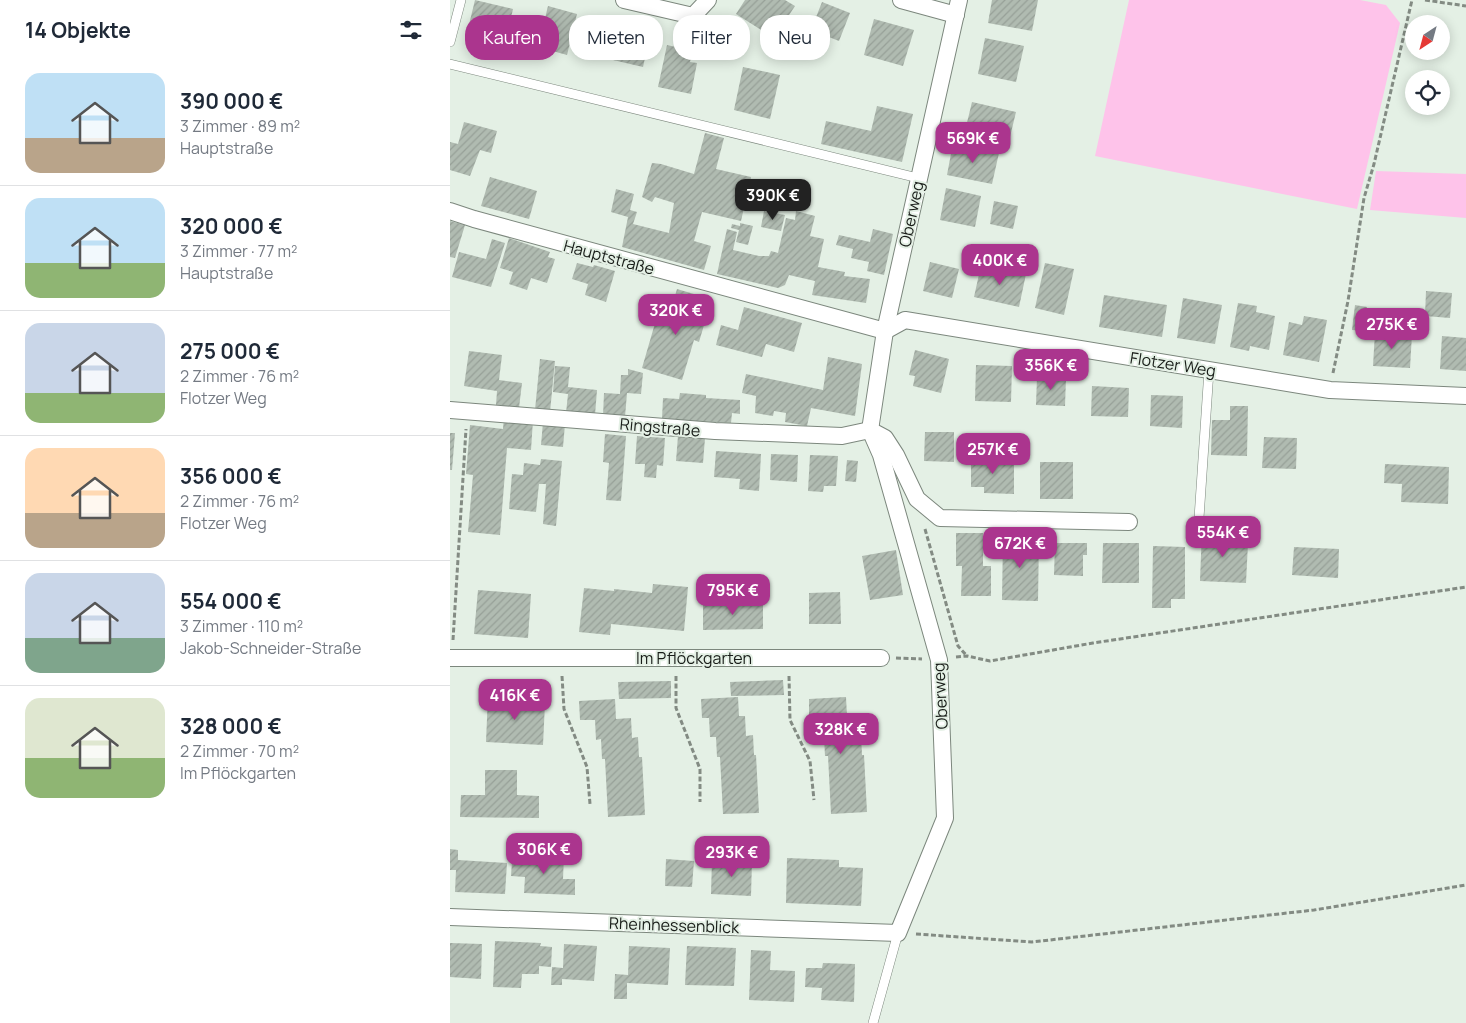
<!DOCTYPE html>
<html lang="de">
<head>
<meta charset="utf-8">
<style>
	body { margin:0; font-family:Manrope,sans-serif; background:#f6f6f7; color:#1f2937; height:100vh; display:flex; flex-direction:column; font-size:19px; white-space:nowrap }
	* { box-sizing:border-box; margin:0 }
	p { font-size:16px; color:#747a83 }
	.icon { flex:none; width:28px; height:28px; fill:none; stroke:currentColor; stroke-width:2; stroke-linecap:round; stroke-linejoin:round }
	.map { position:relative; flex:1; overflow:hidden }
	.details { display:flex; flex-direction:column; background:#fff; width:450px }
	.details>* { flex:none }
	.banner { position:absolute; left:15px; top:15px; width:475px; height:45px; display:flex; gap:10px }
	.needle { width:32px; rotate:216deg }
	.tools { position:absolute; left:955px; top:15px; display:grid; gap:10px }
	.tools a { display:grid; place-items:center; width:45px; height:45px; border-radius:50%; background:#fff; box-shadow:0 2px 12px #0003; font-size:25px }
	.price { position:absolute; translate:-50% -42px; padding:0 11px; border-radius:10px; background:#ab358e; color:#fff; font-size:16px; line-height:32px; filter:drop-shadow(0 1px 2px #0008) }
	.price::after { content:''; position:absolute; left:50%; top:30px; width:15px; height:11px; margin-left:-8px; background:inherit; clip-path:polygon(0 0,100% 0,50% 100%) }
	.price.on { background:#222; color:#fff }
	ul { padding:0; list-style:none }
	li { display:flex; align-items:center; gap:15px; height:125px; padding:0 25px }
	li+li { border-top:1px solid #e0e1e3 }
	li span { display:grid; place-items:center; flex:none; width:140px; height:100px; border-radius:15px; color:#555 }
	li>.icon { margin-inline-start:auto }
	span .icon { width:60px; height:60px; fill:#fffc; stroke-width:1 }
	li b { font-size:21px }
	h2 { display:flex; justify-content:space-between; align-items:center; height:60px; padding:0 25px; font-size:21px }
	.tag { padding:0 18px; border-radius:20px; background:#fff; box-shadow:0 2px 12px #0003; font-size:18px; line-height:45px }
	.tag.on { background:#ab358e; color:#fff }
	main { display:flex; flex:1; min-height:0 }
	.map>svg:first-child { display:block }
	.grass { fill:#fec3ea }
	.building { fill:url(#building-hatch) }
	.lines { fill:none; stroke-linecap:round; stroke-linejoin:round }
	.lane-casing { stroke:#7c877d; stroke-width:10 }
	.street-casing { stroke:#7c877d; stroke-width:18 }
	.path { stroke:#838b83; stroke-width:3; stroke-dasharray:5 2.5; stroke-linecap:butt }
	.lane { stroke:#fff; stroke-width:9 }
	.street { stroke:#fff; stroke-width:16 }
	.labels { text-anchor:middle; stroke-width:4; stroke-linejoin:round; paint-order:stroke }
	.street-label { font-size:16px; fill:#191d19; stroke:#e4f0e5 }
</style>
</head>
<body>
<main>
<section class="details">
<h2>14 Objekte<svg class="icon" aria-label="filters" viewBox="0 0 24 24"><path d="M4 7h16M4 17h16"/><circle cx="9" cy="7" r="2"/><circle cx="15" cy="17" r="2"/></svg></h2>
<ul>
<li><span style="background:linear-gradient(#bfe0f5 65%,#b9a48a 0)"><svg class="icon" aria-label="home" viewBox="0 0 24 24"><path d="M3 11l9-7 9 7M6 9v11h12V9"/></svg></span><div><b>390 000 €</b><p>3 Zimmer · 89 m²</p><p>Hauptstraße</p></div></li>
<li><span style="background:linear-gradient(#bfe0f5 65%,#8fb573 0)"><svg class="icon" aria-label="home" viewBox="0 0 24 24"><path d="M3 11l9-7 9 7M6 9v11h12V9"/></svg></span><div><b>320 000 €</b><p>3 Zimmer · 77 m²</p><p>Hauptstraße</p></div></li>
<li><span style="background:linear-gradient(#c9d6e8 70%,#8fb573 0)"><svg class="icon" aria-label="home" viewBox="0 0 24 24"><path d="M3 11l9-7 9 7M6 9v11h12V9"/></svg></span><div><b>275 000 €</b><p>2 Zimmer · 76 m²</p><p>Flotzer Weg</p></div></li>
<li><span style="background:linear-gradient(#ffd9b3 65%,#b9a48a 0)"><svg class="icon" aria-label="home" viewBox="0 0 24 24"><path d="M3 11l9-7 9 7M6 9v11h12V9"/></svg></span><div><b>356 000 €</b><p>2 Zimmer · 76 m²</p><p>Flotzer Weg</p></div></li>
<li><span style="background:linear-gradient(#c9d6e8 65%,#7fa58c 0)"><svg class="icon" aria-label="home" viewBox="0 0 24 24"><path d="M3 11l9-7 9 7M6 9v11h12V9"/></svg></span><div><b>554 000 €</b><p>3 Zimmer · 110 m²</p><p>Jakob-Schneider-Straße</p></div></li>
<li><span style="background:linear-gradient(#dfe7d0 60%,#8fb573 0)"><svg class="icon" aria-label="home" viewBox="0 0 24 24"><path d="M3 11l9-7 9 7M6 9v11h12V9"/></svg></span><div><b>328 000 €</b><p>2 Zimmer · 70 m²</p><p>Im Pflöckgarten</p></div></li>
</ul>
</section>
<div class="map">
<svg width="1016" height="1023" viewBox="0 0 1016 1023">
	<defs>
		<pattern id="building-hatch" width="6" height="6" patternUnits="userSpaceOnUse" patternTransform="scale(1.25)"><rect width="6" height="6" fill="#b0bbb1"/><path d="M-1 1l2-2M0 6l6-6M5 7l2-2" fill="none" stroke="#97a098"/></pattern>
	</defs>
	<rect width="100%" height="100%" fill="#e4f0e5"/>
	<g class="grass">
		<path d="M679,0H910L936,5L950,23L907,209L645,156Z"/>
		<path d="M926,171L1016,174V218L920,210Z"/>
	</g>
	<g class="building">
		<path d="M25,0L63,9L54,47L16,37Z"/>
		<path d="M295,0H335L345,6L324,38L286,14Z"/>
		<path d="M542,0H588L582,31L538,23Z"/>
		<path d="M372,2L400,13L389,41L361,30Z"/>
		<path d="M98,6L127,14L117,55L88,47Z"/>
		<path d="M424,19L464,30L453,66L414,55Z"/>
		<path d="M171,24L201,31L193,67L163,60Z"/>
		<path d="M535,38L574,46L566,82L528,74Z"/>
		<path d="M217,45L243,51L240,62L247,63L241,94L208,87Z"/>
		<path d="M293,67L330,75L320,119L284,110Z"/>
		<path d="M522,102L566,112L559,141L515,131Z"/>
		<path d="M427,106L463,114L452,162L371,144L376,121L421,131Z"/>
		<path d="M14,122L47,131L41,153L30,150L20,176L0,170V142L8,144Z"/>
		<path d="M255,133L274,138L266,169L301,177L291,221L252,212L244,241L261,246L254,270L172,247L178,217L161,212L166,189L184,194L180,210L187,212L183,224L219,233L224,203L205,197L202,202L192,197L202,163L211,164L244,174Z"/>
		<path d="M503,143L549,153L542,184L497,175Z"/>
		<path d="M40,177L87,191L79,219L31,206Z"/>
		<path d="M496,188L531,196L525,227L490,220Z"/>
		<path d="M544,201L568,206L563,229L540,224Z"/>
		<path d="M314,211L335,215L331,231L311,227Z"/>
		<path d="M346,211L365,216L360,236L374,239L368,267L395,272L394,276L420,279L416,303L362,295L365,281L339,275L335,285L328,288L267,274L277,229L287,232L283,250L309,256H319L321,251L328,253L336,218L345,220Z"/>
		<path d="M0,221L15,225L5,258L0,257Z"/>
		<path d="M290,223L303,226L298,245L286,242L289,230L281,228L282,224L290,226Z"/>
		<path d="M423,229L443,234L434,275L417,271L419,262L401,258L403,249L386,245L389,235L420,242Z"/>
		<path d="M59,238L100,252L98,257L105,259L97,283L81,278L77,290L59,284L63,272L50,268Z"/>
		<path d="M42,239L55,243L41,287L2,277L9,252L36,259Z"/>
		<path d="M480,262L509,269L502,298L473,291Z"/>
		<path d="M127,263L143,267L144,265L165,271L156,302L135,295L138,284L122,279Z"/>
		<path d="M595,263L624,269L614,315L585,308Z"/>
		<path d="M531,265L576,274L569,307L524,297Z"/>
		<path d="M227,289L254,297L250,313L257,315L249,342L244,340L232,380L192,368L208,313L219,317Z"/>
		<path d="M976,291L1002,293L1000,318L975,316Z"/>
		<path d="M654,295L717,305L712,337L649,327Z"/>
		<path d="M733,298L772,305L765,344L727,338Z"/>
		<path d="M788,303L807,306L806,312L825,316L819,350L800,346L799,351L780,347Z"/>
		<path d="M905,305L917,307L914,331L902,330Z"/>
		<path d="M294,307L352,323L344,352L316,344L312,357L266,345L271,325L288,330Z"/>
		<path d="M854,316L877,320L869,362L833,355L839,322L852,325Z"/>
		<path d="M925,332L962,334L960,368L923,366Z"/>
		<path d="M992,336L1016,338V371L990,369Z"/>
		<path d="M465,350L499,359L491,393L463,386L465,376L459,375Z"/>
		<path d="M19,351L52,355L49,380L72,383L69,408L46,405L47,391L14,386Z"/>
		<path d="M378,357L412,364L405,416L361,408L357,426L335,422L336,413L324,411L323,416L305,413L306,396L292,393L296,374L373,390Z"/>
		<path d="M90,359L105,361L100,412L85,410Z"/>
		<path d="M526,365L562,366L561,402L525,401Z"/>
		<path d="M105,366L120,367L118,387L147,390L145,415L116,413L118,394L103,392Z"/>
		<path d="M178,369L193,373L191,394L177,393L175,417L153,416L154,393L170,394L171,375H178Z"/>
		<path d="M587,377L616,378L615,406L586,405Z"/>
		<path d="M642,386L679,388L678,417L641,416Z"/>
		<path d="M230,393L256,395V398L290,400V414L282,413L281,423L212,419L213,398L229,399Z"/>
		<path d="M701,395L733,396L732,428L700,426Z"/>
		<path d="M780,406H798L797,456L761,455L762,420H780Z"/>
		<path d="M54,417L83,420L81,450L57,448L50,535L18,532L23,475L16,474L20,425L53,429Z"/>
		<path d="M93,422L115,424L113,447L91,445Z"/>
		<path d="M475,432H504V462L474,461Z"/>
		<path d="M0,433H5L2,470H0Z"/>
		<path d="M155,434L176,436L171,501L156,500L159,463L153,462Z"/>
		<path d="M187,436L215,438L213,466L207,465L206,478L194,477L195,464H185Z"/>
		<path d="M228,436L255,438L253,463L226,461Z"/>
		<path d="M814,437L847,438L846,469L812,468Z"/>
		<path d="M266,451L311,454L309,491L289,489L290,479L264,477Z"/>
		<path d="M321,454L348,455L347,482L320,480Z"/>
		<path d="M360,455L388,456L386,486H374L373,492L358,491Z"/>
		<path d="M521,457L564,458V494L534,493V487H521Z"/>
		<path d="M91,459L112,461L106,526L93,524L96,484H89L86,512L59,509L62,474L73,475L74,463L90,465Z"/>
		<path d="M397,460L408,461L406,482L395,481Z"/>
		<rect x="590" y="462" width="33" height="37"/>
		<path d="M935,464L999,467L998,504L951,502L952,484L934,483Z"/>
		<path d="M752,529L781,531V542L798,543L796,583L750,581Z"/>
		<path d="M506,533H533V566H541V596H511L512,566H506Z"/>
		<path d="M553,537L589,538L588,601L552,600Z"/>
		<path d="M605,543H637V555H633V576L604,575Z"/>
		<path d="M653,543H689V583H652Z"/>
		<path d="M703,546L735,547V599H721V608H702Z"/>
		<path d="M844,547L889,549L888,578L842,575Z"/>
		<path d="M446,550L453,595L420,600L412,556Z"/>
		<path d="M203,584L238,587L234,631L161,624L160,635L129,632L134,588L164,591V589L202,593Z"/>
		<path d="M28,590L81,594L78,638L24,634Z"/>
		<path d="M390,592L391,624H359V593Z"/>
		<path d="M253,602H313V629L253,630Z"/>
		<path d="M333,680L334,695L281,696L280,682Z"/>
		<path d="M221,681V698L169,699L168,682Z"/>
		<path d="M38,695L65,696V702L95,703L93,745L36,742Z"/>
		<path d="M288,697L289,716H295L296,736L303,735L304,755H306L309,813L273,814L270,757H267L266,737H260L259,718H252L251,699Z"/>
		<path d="M396,697L397,716L403,715L404,735H411L412,755H414L417,812L381,814L378,756H375L374,737H368L367,717L359,718V699Z"/>
		<path d="M165,699L166,719L181,718L182,738L188,737L189,757H192L195,815L158,817L155,759H152L151,739L146,740L145,720H130L129,701Z"/>
		<path d="M35,770H67V795L89,796V818L10,817L11,795H35Z"/>
		<path d="M0,849L8,850V860L57,863L55,894L5,892L6,870H0Z"/>
		<path d="M76,854L114,855L113,879H125V895L74,893L75,877L61,876L62,861L75,862Z"/>
		<path d="M337,858L389,860V867L413,868L411,906L336,903Z"/>
		<path d="M216,859L244,861L242,887L215,886Z"/>
		<path d="M262,859L302,861L301,896L261,894Z"/>
		<path d="M45,941L91,943L90,946L102,947L101,967L89,966V974H72L71,988L43,987Z"/>
		<path d="M0,943L32,944L31,979L0,977Z"/>
		<path d="M114,944L147,946L144,981L112,979V985H101L102,967L113,968Z"/>
		<path d="M179,946L220,948L218,985L177,983V999H164L165,974L178,975Z"/>
		<path d="M237,946L286,948L284,986L235,985Z"/>
		<path d="M301,950L321,951L320,970L345,971L344,1002L299,1000Z"/>
		<path d="M373,963L405,964L404,1002L371,1000L372,988L355,987L356,968H372Z"/>
	</g>
	<g class="lines">
		<g class="lane-casing">
			<g id="lane">
				<path d="M0,42L11,0"/>
				<path d="M0,64L468,178"/>
				<path d="M749,518L759,370"/>
				<path d="M423,1023L448,933"/>
			</g>
		</g>
		<g class="street-casing">
			<g id="street">
				<path d="M174,0L243,16L258,0"/>
				<path d="M451,0L506,15"/>
				<path d="M0,211L24,219L435,331L455,320L880,390L1016,396"/>
				<path d="M0,410L265,431L392,436L420,430L435,438L446,455L467,499L490,518L679,522"/>
				<path d="M0,658H431"/>
				<path d="M0,917L448,933L495,818L489,660L431,455L420,430L435,331L509,0"/>
			</g>
		</g>
		<g class="path">
			<path d="M975,0L1016,6"/>
			<path d="M883,373L898,301L914,198L924,164L962,0"/>
			<path d="M475,529L508,646L517,656"/>
			<path d="M3,640L16,429"/>
			<path d="M506,657L517,656L540,661L643,643L1016,587"/>
			<path d="M446,658L472,659"/>
			<path d="M112,676L114,709L137,767L140,804"/>
			<path d="M226,676V708L250,769V802"/>
			<path d="M339,676L340,720L360,761L364,800"/>
			<path d="M466,934L582,942L864,910L1016,885"/>
		</g>
		<use href="#lane" class="lane"/>
		<use href="#street" class="street"/>
	</g>
	<g class="labels">
		<g class="street-label">
			<text transform="translate(461 214) rotate(-78)" y="6">Oberweg</text>
			<text transform="translate(159 257) rotate(15)" y="6">Hauptstraße</text>
			<text transform="translate(723 364) rotate(9)" y="6">Flotzer Weg</text>
			<text transform="translate(210 427) rotate(5)" y="6">Ringstraße</text>
			<text x="244" y="664">Im Pflöckgarten</text>
			<text transform="translate(490 696) rotate(-93)" y="6">Oberweg</text>
			<text transform="translate(224 925) rotate(2)" y="6">Rheinhessenblick</text>
		</g>
	</g>
</svg>
<div class="tools">
<a><svg class="needle" viewBox="-14 -14 28 28"><path d="M0-13l5 13h-10z" fill="#e53935"/><path d="M0 13l5-13h-10z" fill="#747a83"/></svg></a>
<a><svg class="icon" aria-label="locate" viewBox="0 0 24 24"><circle cx="12" cy="12" r="6"/><path d="M12 2v4M12 18v4M2 12h4M18 12h4"/></svg></a>
</div>
<b class="price" style="left:523px;top:164px">569K €</b>
<b class="price on" style="left:323px;top:221px">390K €</b>
<b class="price" style="left:550px;top:286px">400K €</b>
<b class="price" style="left:226px;top:336px">320K €</b>
<b class="price" style="left:942px;top:350px">275K €</b>
<b class="price" style="left:601px;top:391px">356K €</b>
<b class="price" style="left:543px;top:475px">257K €</b>
<b class="price" style="left:773px;top:558px">554K €</b>
<b class="price" style="left:570px;top:569px">672K €</b>
<b class="price" style="left:283px;top:616px">795K €</b>
<b class="price" style="left:65px;top:721px">416K €</b>
<b class="price" style="left:391px;top:755px">328K €</b>
<b class="price" style="left:94px;top:875px">306K €</b>
<b class="price" style="left:282px;top:878px">293K €</b>
<div class="banner">
<a class="tag on">Kaufen</a>
<a class="tag">Mieten</a>
<a class="tag">Filter</a>
<a class="tag">Neu</a>
</div>
</div>
</main>
</body>
</html>
